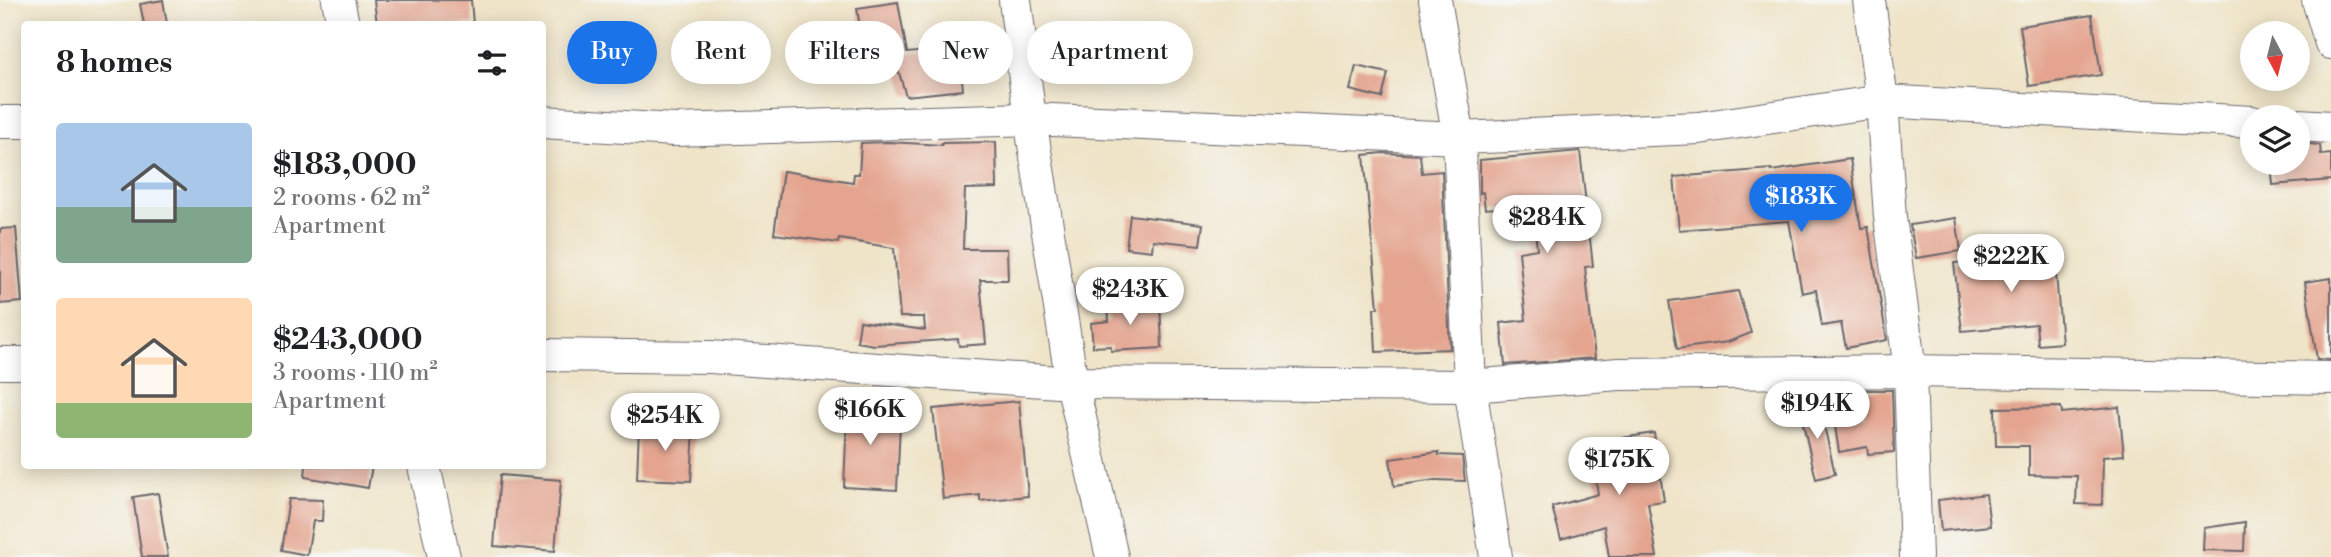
<!DOCTYPE html>
<html lang="en">
<head>
<meta charset="utf-8">
<style>
	body { margin:0; font-family:"Libre Bodoni",serif; background:#f2f2f2; color:#202124; height:100vh; display:flex; flex-direction:column; font-size:26px; white-space:nowrap }
	* { box-sizing:border-box; margin:0 }
	p { font-size:23px; color:#757577 }
	.icon { flex:none; width:38px; height:38px; fill:none; stroke:currentColor; stroke-width:2; stroke-linecap:round; stroke-linejoin:round }
	.map { position:relative; flex:1; overflow:hidden }
	.details { position:absolute; left:21px; top:21px; width:525px; height:448px; display:flex; flex-direction:column; background:#fff; border-radius:7px; box-shadow:0 4px 18px #0003 }
	.details>* { flex:none }
	.hud { position:absolute; left:567px; top:21px; width:665px; height:63px; display:flex; gap:14px }
	.needle { width:46px; rotate:173deg }
	.fabs { position:absolute; left:2240px; top:21px; display:grid; gap:14px }
	.fabs a { display:grid; place-items:center; width:70px; height:70px; border-radius:50%; background:#fff; box-shadow:0 4px 18px #0003; font-size:35px }
	.price { position:absolute; translate:-50% -60px; padding:0 16px; border-radius:24px; background:#fff; color:#222; font-size:23px; line-height:46px; filter:drop-shadow(0 2px 4px #0008) }
	.price::after { content:''; position:absolute; left:50%; top:42px; width:21px; height:16px; margin-left:-10px; background:inherit; clip-path:polygon(0 0,100% 0,50% 100%) }
	.price.selected { background:#1a73e8; color:#fff }
	ul { padding:0; list-style:none }
	li { display:flex; align-items:center; gap:21px; height:175px; padding:0 35px }
	li span { display:grid; place-items:center; flex:none; width:196px; height:140px; border-radius:7px; color:#555 }
	li>.icon { margin-inline-start:auto }
	span .icon { width:84px; height:84px; fill:#fffc; stroke-width:1 }
	li b { font-size:30px }
	h2 { display:flex; justify-content:space-between; align-items:center; height:84px; padding:0 35px; font-size:30px }
	.chip { padding:0 24px; border-radius:32px; background:#fff; box-shadow:0 4px 18px #0003; font-size:24px; line-height:63px }
	.chip.selected { background:#1a73e8; color:#fff }
	.map>svg:first-child { display:block }
	.building { fill:#e4a48f }
	.lines { fill:none; stroke-linecap:round; stroke-linejoin:round }
	.street-casing { stroke:#6a666c; stroke-width:34 }
	.street { stroke:#fff; stroke-width:32 }
</style>
</head>
<body>
<div class="map">
<svg width="2331" height="557" viewBox="0 0 2331 557">
	<rect width="100%" height="100%" fill="#f6f6f2"/>
	<filter id="ink" filterUnits="userSpaceOnUse"><feTurbulence type="fractalNoise" baseFrequency=".0143" numOctaves="2"/><feDisplacementMap in="SourceGraphic" scale="14" xChannelSelector="R" yChannelSelector="G"/><feConvolveMatrix kernelMatrix="1 2 1 2 8 2 1 2 1" color-interpolation-filters="sRGB"/></filter>
	<filter id="wash" filterUnits="userSpaceOnUse"><feTurbulence type="fractalNoise" baseFrequency=".00686" numOctaves="4" result="noise"/><feDisplacementMap in="SourceGraphic" scale="28" xChannelSelector="R" yChannelSelector="G"/><feGaussianBlur stdDeviation="1.57" result="paint"/><feColorMatrix in="noise" values="0 0 0 0 0 0 0 0 0 0 0 0 0 0 0 0 0 1.4 0 .05"/><feComposite in="paint" operator="in"/></filter>
	<g filter="url(#wash)">
		<rect width="100%" height="100%" fill="#efe4c8"/>
		<g id="blocks">
			<g class="building">
				<path d="M163,0L167,24H144L140,4Z"/>
				<path d="M374,0H471L473,24H377Z"/>
				<path d="M898,2L907,53L959,48L963,90L906,96L896,63L866,68L857,8Z"/>
				<path d="M2092,15L2101,75L2029,86L2020,26Z"/>
				<path d="M1356,66L1388,73L1382,98L1350,90Z"/>
				<path d="M888,142L942,145V143L996,142L997,188L965,189L963,249H1007L1008,280H980L986,344L959,346L958,339L874,345L857,342L860,321L925,330L924,317H900L894,248L839,239L838,243L774,234L783,171L853,182L854,174H859L861,143Z"/>
				<path d="M2298,143L2320,145L2321,155L2331,154V180L2273,185L2271,163H2298Z"/>
				<path d="M1580,151L1593,266L1585,267L1595,358L1505,365L1501,323L1526,320L1519,252L1537,249L1532,205L1485,209L1483,192L1480,193V160Z"/>
				<path d="M1383,153L1420,155L1422,173L1442,171L1450,349L1376,352L1374,308H1378L1364,155Z"/>
				<path d="M1850,159L1861,228L1868,227L1887,340L1846,348L1841,323L1822,326L1816,290L1802,293L1789,221L1679,230L1674,177L1771,169V171Z"/>
				<path d="M1130,215L1203,224L1200,245L1153,240L1152,251L1126,248Z"/>
				<path d="M1956,218L1961,251L1916,258L1910,225Z"/>
				<path d="M16,228L22,302L0,304V229Z"/>
				<path d="M2054,251L2062,343L2038,345L2036,324L1962,331L1954,263Z"/>
				<path d="M2331,278V360L2317,359L2305,282Z"/>
				<path d="M1738,291L1751,333L1728,342L1677,349L1669,301Z"/>
				<path d="M1160,301L1162,348L1111,351V346L1093,347L1091,323L1109,321L1108,303Z"/>
				<path d="M1863,390H1892L1894,452L1868,454L1867,447L1839,452L1834,420L1865,415Z"/>
				<path d="M848,394L876,396L875,422L900,423L897,490L844,487Z"/>
				<path d="M1019,401L1028,496L980,501V495L943,499L933,409Z"/>
				<path d="M1819,403L1835,474L1816,479L1799,407Z"/>
				<path d="M2061,407L2062,413L2119,407L2124,455L2103,457L2102,505L2076,504L2077,476L2029,475V446H1996L1995,408Z"/>
				<path d="M639,426L694,428L691,481L637,479Z"/>
				<path d="M1654,433L1664,501L1648,503L1657,557H1609L1604,526L1561,539L1552,507L1598,494L1590,443Z"/>
				<path d="M1439,452V455L1462,456L1465,481L1435,480L1394,486L1390,459Z"/>
				<path d="M306,466H372L368,488L305,477Z"/>
				<path d="M500,475L561,480L555,551L494,546Z"/>
				<path d="M158,493L168,557H142L133,497Z"/>
				<path d="M1986,494L1990,526L1941,531L1938,500Z"/>
				<path d="M289,499L323,500L322,521H313L307,555L281,550Z"/>
				<path d="M2245,522L2244,551L2203,550L2204,528Z"/>
			</g>
		</g>
	</g>
	<g filter="url(#ink)">
		<use href="#blocks" fill-opacity="0" stroke="#6a666c" stroke-width="2"/>
		<g class="lines">
			<g class="street-casing">
				<g id="street">
					<path d="M338,0L343,24"/>
					<path d="M1015,0L1030,119L1072,383L1112,557"/>
					<path d="M1869,0L1882,101L1890,217L1910,371L1916,557"/>
					<path d="M2318,0L2331,43"/>
					<path d="M0,122H24"/>
					<path d="M542,122L674,130L1030,119L1459,138L1435,0"/>
					<path d="M2298,125L2331,127"/>
					<path d="M542,355L710,357L1072,383L1470,386L1619,374L1910,371L2331,378"/>
					<path d="M0,363H24"/>
					<path d="M424,466L444,557"/>
					<path d="M1496,557L1470,386L1459,138L1699,128L1882,101L2252,122"/>
				</g>
			</g>
			<use href="#street" class="street"/>
		</g>
	</g>
</svg>
<div class="fabs">
<a><svg class="needle" viewBox="-14 -14 28 28"><path d="M0-13l5 13h-10z" fill="#e53935"/><path d="M0 13l5-13h-10z" fill="#757577"/></svg></a>
<a><svg class="icon" aria-label="layers" viewBox="0 0 24 24"><path d="M12 4l9 5-9 5-9-5zM3 14l9 5 9-5"/></svg></a>
</div>
<b class="price selected" style="left:1801px;top:234px">$183K</b>
<b class="price" style="left:1547px;top:255px">$284K</b>
<b class="price" style="left:2011px;top:294px">$222K</b>
<b class="price" style="left:1130px;top:327px">$243K</b>
<b class="price" style="left:1817px;top:441px">$194K</b>
<b class="price" style="left:870px;top:447px">$166K</b>
<b class="price" style="left:665px;top:453px">$254K</b>
<b class="price" style="left:1619px;top:497px">$175K</b>
<div class="hud">
<a class="chip selected">Buy</a>
<a class="chip">Rent</a>
<a class="chip">Filters</a>
<a class="chip">New</a>
<a class="chip">Apartment</a>
</div>
<section class="details">
<h2>8 homes<svg class="icon" aria-label="filters" viewBox="0 0 24 24"><path d="M4 7h16M4 17h16"/><circle cx="9" cy="7" r="2"/><circle cx="15" cy="17" r="2"/></svg></h2>
<ul>
<li><span style="background:linear-gradient(#a9c7e8 60%,#7fa58c 0)"><svg class="icon" aria-label="home" viewBox="0 0 24 24"><path d="M3 11l9-7 9 7M6 9v11h12V9"/></svg></span><div><b>$183,000</b><p>2 rooms · 62 m²</p><p>Apartment</p></div></li>
<li><span style="background:linear-gradient(#ffd9b3 75%,#8fb573 0)"><svg class="icon" aria-label="home" viewBox="0 0 24 24"><path d="M3 11l9-7 9 7M6 9v11h12V9"/></svg></span><div><b>$243,000</b><p>3 rooms · 110 m²</p><p>Apartment</p></div></li>
</ul>
</section>
</div>
</body>
</html>
